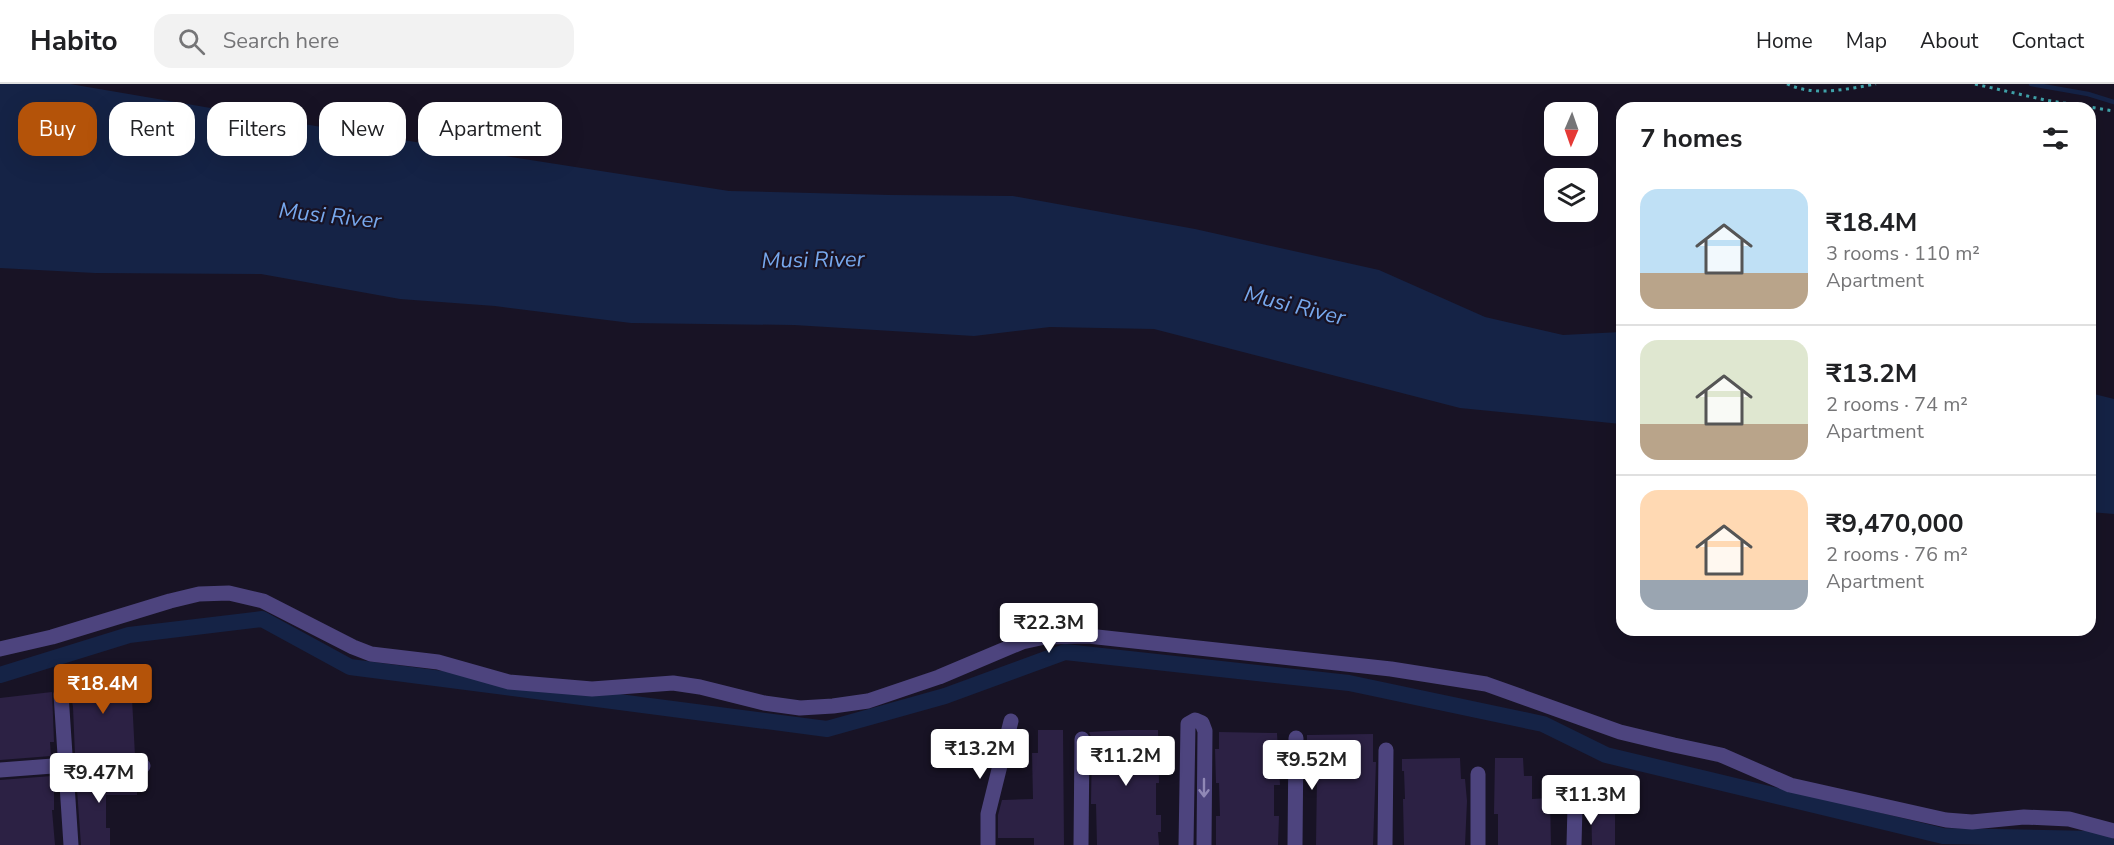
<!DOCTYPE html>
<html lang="en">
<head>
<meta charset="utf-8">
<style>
	body { margin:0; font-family:"Nunito Sans",sans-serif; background:#f2f2f2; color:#202124; height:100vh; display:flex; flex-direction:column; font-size:22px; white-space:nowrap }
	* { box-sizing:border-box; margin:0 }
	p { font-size:20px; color:#757577 }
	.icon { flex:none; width:33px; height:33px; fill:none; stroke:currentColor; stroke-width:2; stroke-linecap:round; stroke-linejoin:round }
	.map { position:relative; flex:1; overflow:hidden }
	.side { position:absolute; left:1616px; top:18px; width:480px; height:534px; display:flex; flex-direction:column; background:#fff; border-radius:18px; box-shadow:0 6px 24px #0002 }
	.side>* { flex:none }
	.hud { position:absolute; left:18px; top:18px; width:570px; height:54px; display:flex; gap:12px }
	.needle { width:39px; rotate:182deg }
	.tools { position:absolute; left:1544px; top:18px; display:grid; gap:12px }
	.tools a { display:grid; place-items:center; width:54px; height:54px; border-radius:12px; background:#fff; box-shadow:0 6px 24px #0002; font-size:30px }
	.price { position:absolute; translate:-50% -51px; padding:0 14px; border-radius:6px; background:#fff; color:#222; font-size:20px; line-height:39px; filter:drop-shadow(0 2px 3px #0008) }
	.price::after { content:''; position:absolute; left:50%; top:36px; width:18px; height:14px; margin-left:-9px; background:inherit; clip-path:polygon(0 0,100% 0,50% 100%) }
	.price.on { background:#b45309; color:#fff }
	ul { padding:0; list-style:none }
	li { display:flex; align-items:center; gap:18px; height:150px; padding:0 24px }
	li+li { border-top:2px solid #e0e0e0 }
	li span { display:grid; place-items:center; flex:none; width:168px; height:120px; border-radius:18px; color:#555 }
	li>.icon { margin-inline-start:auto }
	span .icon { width:72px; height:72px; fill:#fffc; stroke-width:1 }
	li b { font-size:26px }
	h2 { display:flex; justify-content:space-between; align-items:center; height:72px; padding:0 24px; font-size:26px }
	.chip { padding:0 21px; border-radius:18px; background:#fff; box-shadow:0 6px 24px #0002; font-size:21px; line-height:54px }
	.chip.on { background:#b45309; color:#fff }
	header { display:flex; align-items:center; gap:36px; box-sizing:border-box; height:84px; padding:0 30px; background:#fff; border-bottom:2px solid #e0e0e0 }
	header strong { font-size:28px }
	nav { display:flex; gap:33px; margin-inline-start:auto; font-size:21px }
	.search { width:420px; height:54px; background:#f2f2f2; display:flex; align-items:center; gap:15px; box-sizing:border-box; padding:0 21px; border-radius:18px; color:#757577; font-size:22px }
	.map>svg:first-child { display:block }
	.water { fill:#152346 }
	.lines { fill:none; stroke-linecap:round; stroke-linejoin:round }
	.stream { stroke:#152346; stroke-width:4.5 }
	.canal { stroke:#152346; stroke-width:16 }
	.building { fill:#2c2144 }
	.path { stroke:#40a3aa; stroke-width:3; stroke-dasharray:3 4.5; stroke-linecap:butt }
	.minor { stroke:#4d447e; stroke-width:15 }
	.oneway { stroke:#9088b6 }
	.labels { text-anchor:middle; stroke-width:4.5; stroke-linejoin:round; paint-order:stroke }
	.water-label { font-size:22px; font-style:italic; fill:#77a8ed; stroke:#181325 }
</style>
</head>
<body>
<header>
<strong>Habito</strong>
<div class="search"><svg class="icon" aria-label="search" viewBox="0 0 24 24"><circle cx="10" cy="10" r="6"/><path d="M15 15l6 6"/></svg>Search here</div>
<nav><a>Home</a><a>Map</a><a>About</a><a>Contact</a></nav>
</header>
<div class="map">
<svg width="2114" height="761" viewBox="0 0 2114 761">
	<rect width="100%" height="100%" fill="#181325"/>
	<g class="water">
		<path d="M0,0H70L345,47L729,107L890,111L1013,112L1195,145L1379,186L1485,233L1563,251L1621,248V340L1460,324L1154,245L1050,243L974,252L794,241L631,239L495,222L400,215L261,190L95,189L0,184Z"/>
		<path d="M2090,309L2114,315V430L2090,428Z"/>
	</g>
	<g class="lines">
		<path class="stream" d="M2031,0L2088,10L2114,18"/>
		<path class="canal" d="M0,591L129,551L262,535L350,583L827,645L945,612L1065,568L1349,599L1543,640L1606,671L1943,752L2094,755L2108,761"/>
	</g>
	<g class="building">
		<path d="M100,590H126V595H131L135,672L75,671L73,623L69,600H72V591Z"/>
		<path d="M52,608L54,658H50L51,672L0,676V614Z"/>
		<path d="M1038,646H1063L1064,761H1034V754H998V731L1002,716L1033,715L1032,669H1038Z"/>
		<path d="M1128,646H1158L1159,699H1156V731H1161V748H1158L1159,761H1097L1096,720H1091L1092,655L1089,648Z"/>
		<path d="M1219,648L1277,649L1280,701H1274V732H1279L1278,761H1216V732H1220L1219,699H1216L1215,665H1219Z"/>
		<path d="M1373,650V678H1376L1373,761H1316L1317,693H1314L1313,669H1307V651Z"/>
		<path d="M1460,674L1461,695H1465L1467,717L1465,761H1404L1403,715H1405L1404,687H1402V675Z"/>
		<path d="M1495,674H1523L1524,692H1532V715L1550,714L1551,761H1498V730H1494Z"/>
		<path d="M76,691L137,692V711H106V744H110V761H81Z"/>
		<path d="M52,692V696H54V726H52L55,761H0V696Z"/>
		<path d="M1617,710L1618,728H1615V761H1592L1591,711Z"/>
	</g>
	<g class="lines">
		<g class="path">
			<path d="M1787,0C1816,13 1846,5 1876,0"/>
			<path d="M1975,0L2045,16L2114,27"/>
		</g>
		<g class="minor">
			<path d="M0,565L52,553L170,517L199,510L229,509L263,517L353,563L371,570L438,578L509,598L592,605L673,599L700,603L764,619L800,624L833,622L868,617L939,593L1022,558L1045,553L1088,552L1391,585L1486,600L1620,648L1674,661L1721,671L1790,701L1946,736L1972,738L2024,733L2069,735L2114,747"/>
			<path d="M61,610L71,761"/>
			<path d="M0,686L66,681L143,682"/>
			<path d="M988,761V730L1011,637"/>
			<path d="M1081,761L1082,655"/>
			<path d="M1186,761L1188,640L1195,636L1202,639L1205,647L1204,761"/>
			<path d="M1295,761L1296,654"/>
			<path d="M1385,761L1386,666"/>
			<path d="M1478,761V690"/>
			<path d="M1574,761L1575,722"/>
		</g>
	</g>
	<defs><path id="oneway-shaft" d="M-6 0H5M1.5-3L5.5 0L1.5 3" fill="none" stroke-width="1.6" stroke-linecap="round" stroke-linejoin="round" transform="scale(1.5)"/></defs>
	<use class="oneway" href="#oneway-shaft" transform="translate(1204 704) rotate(90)"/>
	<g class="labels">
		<g class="water-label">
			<text transform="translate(330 131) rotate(6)" y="8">Musi River</text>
			<text transform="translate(813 175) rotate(-1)" y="8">Musi River</text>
			<text transform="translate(1295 221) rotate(14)" y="8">Musi River</text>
		</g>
	</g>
</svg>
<div class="tools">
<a><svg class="needle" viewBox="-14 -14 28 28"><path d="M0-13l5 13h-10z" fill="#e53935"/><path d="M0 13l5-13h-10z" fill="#757577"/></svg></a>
<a><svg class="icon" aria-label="layers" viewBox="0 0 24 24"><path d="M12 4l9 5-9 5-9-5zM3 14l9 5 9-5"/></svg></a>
</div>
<b class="price" style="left:1049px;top:570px">₹22.3M</b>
<b class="price on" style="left:103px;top:631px">₹18.4M</b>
<b class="price" style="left:980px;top:696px">₹13.2M</b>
<b class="price" style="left:1126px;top:703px">₹11.2M</b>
<b class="price" style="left:1312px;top:707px">₹9.52M</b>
<b class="price" style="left:99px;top:720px">₹9.47M</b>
<b class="price" style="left:1591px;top:742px">₹11.3M</b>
<div class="hud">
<a class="chip on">Buy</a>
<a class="chip">Rent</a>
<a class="chip">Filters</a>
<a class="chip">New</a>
<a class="chip">Apartment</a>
</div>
<section class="side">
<h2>7 homes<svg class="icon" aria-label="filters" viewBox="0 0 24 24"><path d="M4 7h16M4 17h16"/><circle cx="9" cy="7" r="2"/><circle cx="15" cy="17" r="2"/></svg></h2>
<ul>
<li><span style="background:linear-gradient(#bfe0f5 70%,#b9a48a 0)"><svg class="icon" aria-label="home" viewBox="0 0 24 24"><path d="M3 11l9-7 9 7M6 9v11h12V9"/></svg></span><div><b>₹18.4M</b><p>3 rooms · 110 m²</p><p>Apartment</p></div></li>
<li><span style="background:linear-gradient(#dfe7d0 70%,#b9a48a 0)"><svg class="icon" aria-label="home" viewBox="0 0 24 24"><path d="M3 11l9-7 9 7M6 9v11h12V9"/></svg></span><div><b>₹13.2M</b><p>2 rooms · 74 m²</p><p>Apartment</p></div></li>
<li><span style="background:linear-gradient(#ffd9b3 75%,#9aa5b1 0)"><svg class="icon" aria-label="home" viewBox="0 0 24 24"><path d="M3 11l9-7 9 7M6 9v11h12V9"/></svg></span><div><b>₹9,470,000</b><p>2 rooms · 76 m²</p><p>Apartment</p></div></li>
</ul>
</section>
</div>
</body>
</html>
